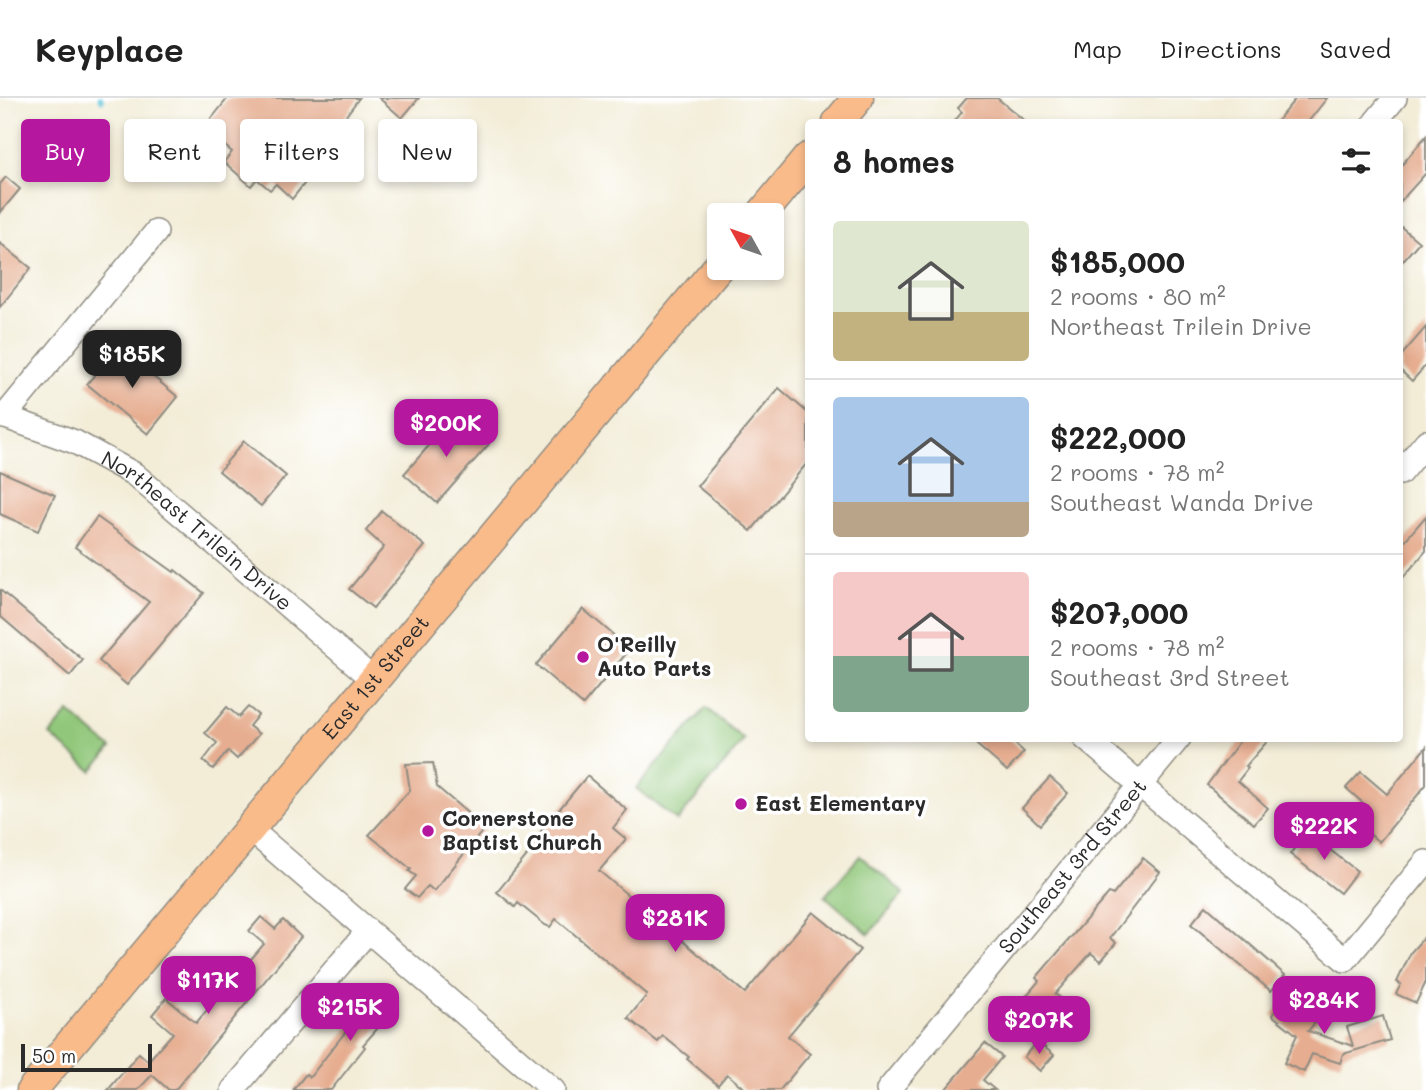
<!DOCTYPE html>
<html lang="en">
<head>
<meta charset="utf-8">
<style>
	body { margin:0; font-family:Mali,sans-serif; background:#f6f6f6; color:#222; height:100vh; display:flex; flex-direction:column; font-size:26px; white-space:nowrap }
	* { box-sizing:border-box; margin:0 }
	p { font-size:23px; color:#767676 }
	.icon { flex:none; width:38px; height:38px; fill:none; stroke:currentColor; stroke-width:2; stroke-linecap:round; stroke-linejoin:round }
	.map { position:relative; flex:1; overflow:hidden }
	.sheet { position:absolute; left:805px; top:21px; width:598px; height:623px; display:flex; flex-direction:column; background:#fff; border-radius:7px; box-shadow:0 4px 10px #0003 }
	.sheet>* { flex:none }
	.guide { position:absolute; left:21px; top:21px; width:665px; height:63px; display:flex; gap:14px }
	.needle { width:46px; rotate:310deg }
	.buttons { position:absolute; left:707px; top:105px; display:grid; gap:14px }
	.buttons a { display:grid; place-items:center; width:77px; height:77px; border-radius:7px; background:#fff; box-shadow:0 4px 10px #0003; font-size:35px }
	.scale { position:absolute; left:21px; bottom:18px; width:131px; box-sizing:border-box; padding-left:7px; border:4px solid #2b2b2b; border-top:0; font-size:19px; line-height:24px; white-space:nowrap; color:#2b2b2b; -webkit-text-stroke:5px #fff; paint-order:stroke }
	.price { position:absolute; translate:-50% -60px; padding:0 16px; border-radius:14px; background:#b5179e; color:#fff; font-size:23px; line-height:46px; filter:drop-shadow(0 2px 4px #0008) }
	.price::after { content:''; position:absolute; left:50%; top:42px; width:21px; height:16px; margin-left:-10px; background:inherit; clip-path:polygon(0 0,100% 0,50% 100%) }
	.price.current { background:#222; color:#fff }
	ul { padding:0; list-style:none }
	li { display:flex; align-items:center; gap:21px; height:175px; padding:0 28px }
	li+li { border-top:2px solid #e0e0e0 }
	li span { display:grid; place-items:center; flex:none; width:196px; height:140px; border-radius:7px; color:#555 }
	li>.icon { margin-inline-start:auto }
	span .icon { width:84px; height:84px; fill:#fffc; stroke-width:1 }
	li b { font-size:30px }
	h2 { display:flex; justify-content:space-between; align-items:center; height:84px; padding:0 28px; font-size:30px }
	.tag { padding:0 24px; border-radius:7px; background:#fff; box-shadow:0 4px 10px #0003; font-size:24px; line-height:63px }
	.tag.current { background:#b5179e; color:#fff }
	header { display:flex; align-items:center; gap:42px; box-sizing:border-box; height:98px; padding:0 35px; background:#fff; border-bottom:2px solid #e0e0e0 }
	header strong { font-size:33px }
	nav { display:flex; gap:38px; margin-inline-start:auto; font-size:24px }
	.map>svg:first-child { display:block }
	.green { fill:#91c77a; stroke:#5e7952; stroke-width:2 }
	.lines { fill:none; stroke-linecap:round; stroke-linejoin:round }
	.stream { stroke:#5fc4dd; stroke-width:5 }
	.building { fill:#e6ad90 }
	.minor-casing { stroke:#8f8c82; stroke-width:26 }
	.major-casing { stroke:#8f8c82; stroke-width:33 }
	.minor { stroke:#fff; stroke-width:23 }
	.major { stroke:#fabb8b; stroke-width:30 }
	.poi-dot { fill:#b5179e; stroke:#fff; stroke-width:2.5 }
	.labels { text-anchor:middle; stroke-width:7; stroke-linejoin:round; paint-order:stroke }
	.street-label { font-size:21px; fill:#2b2b2b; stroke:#fff }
	.poi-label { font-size:21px; font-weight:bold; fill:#2b2b2b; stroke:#fff; text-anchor:start }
</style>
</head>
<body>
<header>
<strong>Keyplace</strong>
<nav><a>Map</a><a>Directions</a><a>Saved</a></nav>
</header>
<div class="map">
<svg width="1426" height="992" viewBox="0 0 1426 992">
	<rect width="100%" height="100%" fill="#fff"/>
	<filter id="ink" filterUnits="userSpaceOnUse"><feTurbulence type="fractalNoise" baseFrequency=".0143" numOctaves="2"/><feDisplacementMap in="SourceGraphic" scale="14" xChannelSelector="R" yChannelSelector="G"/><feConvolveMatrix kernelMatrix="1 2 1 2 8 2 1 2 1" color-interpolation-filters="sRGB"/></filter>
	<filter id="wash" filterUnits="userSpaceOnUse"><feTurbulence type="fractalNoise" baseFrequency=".00686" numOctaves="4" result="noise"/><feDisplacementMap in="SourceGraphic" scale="28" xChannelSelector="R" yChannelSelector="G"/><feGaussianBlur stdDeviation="1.57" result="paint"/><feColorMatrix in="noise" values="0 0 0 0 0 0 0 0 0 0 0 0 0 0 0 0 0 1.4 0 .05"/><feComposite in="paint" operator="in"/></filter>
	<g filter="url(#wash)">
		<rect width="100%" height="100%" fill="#f3edd8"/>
		<g class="green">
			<path d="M706,610L744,642L677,723L636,690Z"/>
			<path d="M69,614L111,650L92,673L50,637Z"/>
			<path d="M860,758L904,795L869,836L825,798Z"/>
		</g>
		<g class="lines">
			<path class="stream" d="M100,0L102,2"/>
		</g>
		<g id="blocks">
			<g class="building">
				<path d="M228,0H359L340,26L347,33L292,101L276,86L270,92L257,81L251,88L224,64L232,54L204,30Z"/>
				<path d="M379,0H419L402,20Z"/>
				<path d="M967,0H997L1026,24H954L962,14L958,10Z"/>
				<path d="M1296,0H1327L1308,24H1276Z"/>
				<path d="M1426,38V75L1400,104V69Z"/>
				<path d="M6,79L20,91L0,115V86Z"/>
				<path d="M1400,128L1419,144L1400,166Z"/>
				<path d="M0,145L31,170L0,209Z"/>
				<path d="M1426,229V267L1412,283L1400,272V259Z"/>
				<path d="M117,249L178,299L148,336L87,286Z"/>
				<path d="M779,290L808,315V364L751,433L697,388Z"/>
				<path d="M456,317L489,346L437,405L404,376Z"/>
				<path d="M244,343L286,378L261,408L219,373Z"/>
				<path d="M0,373L55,397L38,433L0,416Z"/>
				<path d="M382,413L425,448L373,510L349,491L384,449L366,433Z"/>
				<path d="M1426,418V453L1400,483V448Z"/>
				<path d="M97,419L174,474L175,472L204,495L127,587L99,563L149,504L75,449Z"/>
				<path d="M0,492L83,562L70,578L0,518Z"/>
				<path d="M583,511L630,551L583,607L536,567Z"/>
				<path d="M227,609L239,619L248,609L258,617L249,628L259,636L237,661L228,653L213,671L203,663L217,645L205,635Z"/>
				<path d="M969,640H1009L1024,654L1007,673Z"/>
				<path d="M1242,640H1270L1246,668L1248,670L1238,683L1268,710L1254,726L1207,687Z"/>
				<path d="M1426,649V687L1379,744L1360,728L1367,720L1359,713L1364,706L1346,690L1361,674L1387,696Z"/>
				<path d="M433,665L437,689L485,730L434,793L428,788L417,800L405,791L416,778L409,773L411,771L369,737L410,692L406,666Z"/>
				<path d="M587,678L627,712L613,730L626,741L599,773L745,895L813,814L860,852L788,938L810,956L780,992H746L727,976L718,987L687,961L689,959L663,938L658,944L628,920L647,897L556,821L550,829L545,827L518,805L515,809L497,794L530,754L526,751Z"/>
				<path d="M1050,679L1068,695L1040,727L1022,710Z"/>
				<path d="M1307,734L1357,773L1340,795L1290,756Z"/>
				<path d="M1143,760L1160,774L1110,840L1116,845L1101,863L1091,855L1055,896L1062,901L1028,942L1005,923L1039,883L1036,880L1109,795L1113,797Z"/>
				<path d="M1206,808L1285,877L1271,893L1191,826Z"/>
				<path d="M261,819L275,831L283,822L301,839L175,992H169L152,977L138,992H108L139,955L148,963L173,935L152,917L166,900L196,925L264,846L249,833Z"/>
				<path d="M1426,837V884L1416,905L1396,896L1401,886L1397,884L1411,854Z"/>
				<path d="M378,889L398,907L363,947L365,949L331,992H293L306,976L310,979L353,924L350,921Z"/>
				<path d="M1288,897L1318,921L1308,933L1353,948L1347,929L1383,918L1390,942L1343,956L1340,965L1312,956L1304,974L1284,965L1297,937L1272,917Z"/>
				<path d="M1037,943L1054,957L1040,973L1024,959Z"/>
				<path d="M985,945L1002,959L983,982L995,992H945Z"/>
			</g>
		</g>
	</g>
	<g filter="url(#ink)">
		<use href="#blocks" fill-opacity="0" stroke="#8f8c82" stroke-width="2"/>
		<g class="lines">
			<g class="minor-casing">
				<g id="minor">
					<path d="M1375,24L1395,0"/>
					<path id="s1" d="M0,317L75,344L134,376L374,582"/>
					<path d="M4,319L156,134"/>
					<path d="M1400,375L1426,344"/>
					<path d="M1085,640L1345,862L1426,764"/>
					<path d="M250,731L553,992"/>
					<path d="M233,992L368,833"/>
					<path id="s2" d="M888,992L1179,640"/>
				</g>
			</g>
			<g class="major-casing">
				<g id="major">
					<path d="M838,24L858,0"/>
					<path d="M761,117L808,60"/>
					<path id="s3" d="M32,992L719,168"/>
				</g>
			</g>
			<use href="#minor" class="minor"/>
			<use href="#major" class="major"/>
		</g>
	</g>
	<g class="poi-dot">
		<circle cx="583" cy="559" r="7"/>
		<circle cx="741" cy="706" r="7"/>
		<circle cx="428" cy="733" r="7"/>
	</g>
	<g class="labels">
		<g class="street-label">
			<text dy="7" stroke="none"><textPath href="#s1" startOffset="231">Northeast Trilein Drive</textPath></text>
			<text dy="7" stroke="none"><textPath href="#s3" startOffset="537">East 1st Street</textPath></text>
			<text dy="7" stroke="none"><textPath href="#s2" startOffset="290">Southeast 3rd Street</textPath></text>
		</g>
		<g class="poi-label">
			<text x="597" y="554">O'Reilly<tspan x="597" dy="24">Auto Parts</tspan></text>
			<text x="755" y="713">East Elementary</text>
			<text x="442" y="728">Cornerstone<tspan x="442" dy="24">Baptist Church</tspan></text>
		</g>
	</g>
</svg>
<div class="buttons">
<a><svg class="needle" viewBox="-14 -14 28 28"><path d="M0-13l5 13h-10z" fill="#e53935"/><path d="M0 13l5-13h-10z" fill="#767676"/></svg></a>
</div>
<div class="scale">50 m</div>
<b class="price current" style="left:132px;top:292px">$185K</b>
<b class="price" style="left:446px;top:361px">$200K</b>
<b class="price" style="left:1324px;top:764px">$222K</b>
<b class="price" style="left:675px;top:856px">$281K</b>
<b class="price" style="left:208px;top:918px">$117K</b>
<b class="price" style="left:1324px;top:938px">$284K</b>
<b class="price" style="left:350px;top:945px">$215K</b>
<b class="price" style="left:1039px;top:958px">$207K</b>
<div class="guide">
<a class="tag current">Buy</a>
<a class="tag">Rent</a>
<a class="tag">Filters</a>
<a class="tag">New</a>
</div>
<section class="sheet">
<h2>8 homes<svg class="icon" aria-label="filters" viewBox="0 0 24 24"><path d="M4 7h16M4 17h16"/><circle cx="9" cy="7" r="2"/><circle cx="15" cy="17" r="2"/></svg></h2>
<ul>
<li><span style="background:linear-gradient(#dfe7d0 65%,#c2b280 0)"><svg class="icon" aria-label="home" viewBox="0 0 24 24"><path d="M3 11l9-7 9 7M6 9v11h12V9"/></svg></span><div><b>$185,000</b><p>2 rooms · 80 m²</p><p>Northeast Trilein Drive</p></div></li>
<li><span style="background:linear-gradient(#a9c7e8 75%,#b9a48a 0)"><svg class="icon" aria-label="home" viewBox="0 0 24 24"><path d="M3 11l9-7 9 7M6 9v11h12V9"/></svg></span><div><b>$222,000</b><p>2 rooms · 78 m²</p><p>Southeast Wanda Drive</p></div></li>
<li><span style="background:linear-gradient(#f6c9c9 60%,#7fa58c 0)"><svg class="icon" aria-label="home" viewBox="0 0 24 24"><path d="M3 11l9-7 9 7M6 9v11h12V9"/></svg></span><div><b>$207,000</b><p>2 rooms · 78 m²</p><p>Southeast 3rd Street</p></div></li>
</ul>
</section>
</div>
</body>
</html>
